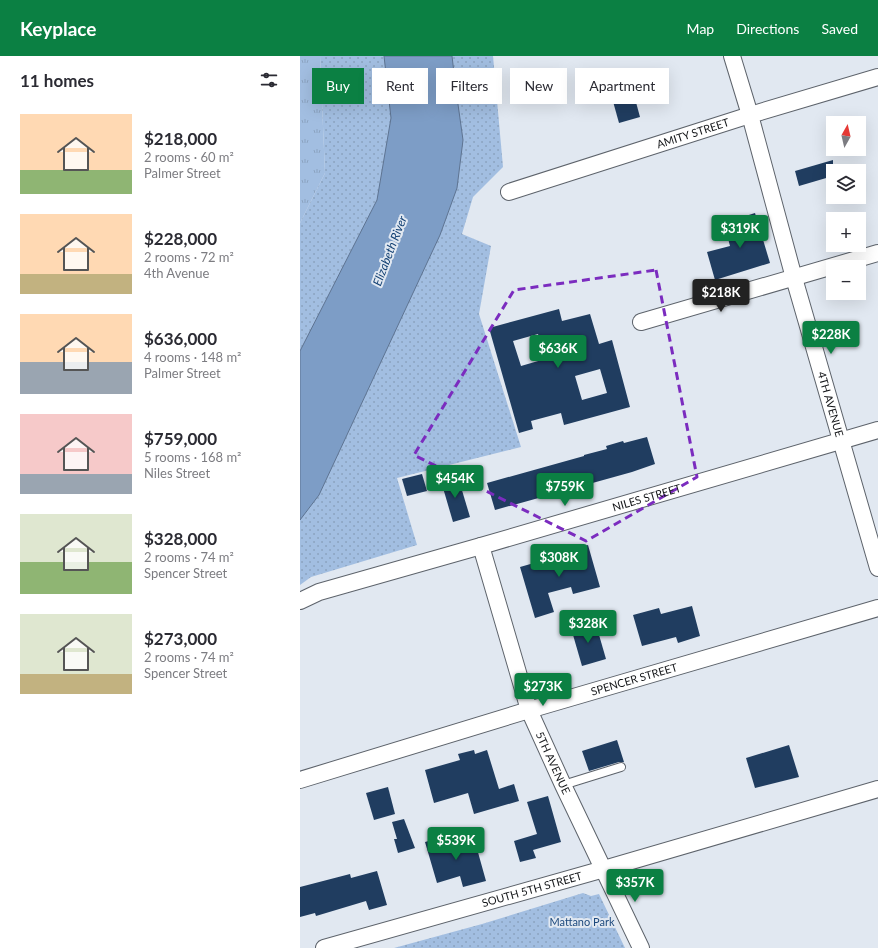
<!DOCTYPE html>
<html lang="en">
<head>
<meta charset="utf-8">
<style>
	body { margin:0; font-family:Lato,sans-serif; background:#f7f7f7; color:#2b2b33; height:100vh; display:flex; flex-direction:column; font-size:15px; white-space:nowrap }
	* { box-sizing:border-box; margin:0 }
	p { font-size:13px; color:#7c7c81 }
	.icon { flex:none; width:22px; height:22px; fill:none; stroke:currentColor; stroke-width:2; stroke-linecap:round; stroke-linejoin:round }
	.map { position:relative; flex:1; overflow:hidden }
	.panel { display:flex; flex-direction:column; background:#fff; width:300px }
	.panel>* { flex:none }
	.hud { position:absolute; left:12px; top:12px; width:380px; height:36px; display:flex; gap:8px }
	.needle { width:26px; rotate:8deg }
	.fabs { position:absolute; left:526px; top:60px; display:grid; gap:8px }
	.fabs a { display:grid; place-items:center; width:40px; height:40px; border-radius:0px; background:#fff; box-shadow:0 4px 16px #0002; font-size:20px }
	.price { position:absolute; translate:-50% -34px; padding:0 9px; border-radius:4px; background:#0b8043; color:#fff; font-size:13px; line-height:26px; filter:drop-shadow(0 1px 2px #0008) }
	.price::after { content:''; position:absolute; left:50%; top:24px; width:12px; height:9px; margin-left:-6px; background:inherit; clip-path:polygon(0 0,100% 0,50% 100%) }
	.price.on { background:#222; color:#fff }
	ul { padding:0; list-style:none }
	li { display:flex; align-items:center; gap:12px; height:100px; padding:0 20px }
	li span { display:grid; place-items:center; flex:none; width:112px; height:80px; border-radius:0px; color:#555 }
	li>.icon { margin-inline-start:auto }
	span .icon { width:48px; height:48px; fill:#fffc; stroke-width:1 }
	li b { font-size:17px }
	h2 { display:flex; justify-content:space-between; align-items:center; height:48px; padding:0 20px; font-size:17px }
	.chip { padding:0 14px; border-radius:0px; background:#fff; box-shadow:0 4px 16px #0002; font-size:14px; line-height:36px }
	.chip.on { background:#0b8043; color:#fff }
	header { display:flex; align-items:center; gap:24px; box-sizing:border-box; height:56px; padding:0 20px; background:#0b8043; color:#fff }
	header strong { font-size:19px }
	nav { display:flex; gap:22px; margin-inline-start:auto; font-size:14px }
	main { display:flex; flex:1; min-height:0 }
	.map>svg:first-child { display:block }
	.grass { fill:url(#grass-tufts) }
	.park { fill:url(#park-dots) }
	.water { fill:#7d9dc6; stroke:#5e7492 }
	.building { fill:#203d60; fill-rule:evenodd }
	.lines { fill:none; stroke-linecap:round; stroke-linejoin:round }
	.lane-casing { stroke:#5d636b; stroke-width:10 }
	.street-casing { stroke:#5d636b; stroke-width:18 }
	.lane { stroke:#fff; stroke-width:8 }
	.street { stroke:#fff; stroke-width:16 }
	.marked { fill:none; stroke:#7b2cbf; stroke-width:3; stroke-dasharray:8 5; stroke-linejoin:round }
	.labels { text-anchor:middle; stroke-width:4; stroke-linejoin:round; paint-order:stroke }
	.street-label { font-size:11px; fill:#141619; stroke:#e1e8f1 }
	.park-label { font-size:11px; fill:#1d497d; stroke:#e1e8f1 }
	.water-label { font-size:12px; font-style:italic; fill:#134174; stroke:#e1e8f1 }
</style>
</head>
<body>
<header>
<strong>Keyplace</strong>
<nav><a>Map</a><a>Directions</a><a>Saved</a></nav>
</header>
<main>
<section class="panel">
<h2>11 homes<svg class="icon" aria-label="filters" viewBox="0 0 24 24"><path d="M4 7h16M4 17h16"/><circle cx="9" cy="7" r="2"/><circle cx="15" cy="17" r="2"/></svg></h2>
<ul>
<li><span style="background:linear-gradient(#ffd9b3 70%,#8fb573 0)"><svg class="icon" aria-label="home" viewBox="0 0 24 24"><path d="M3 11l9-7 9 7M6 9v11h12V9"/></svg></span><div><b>$218,000</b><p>2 rooms · 60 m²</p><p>Palmer Street</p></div></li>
<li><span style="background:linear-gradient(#ffd9b3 75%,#c2b280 0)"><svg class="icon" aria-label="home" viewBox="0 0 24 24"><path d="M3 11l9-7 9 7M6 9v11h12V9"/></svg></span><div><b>$228,000</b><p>2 rooms · 72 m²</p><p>4th Avenue</p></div></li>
<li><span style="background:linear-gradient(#ffd9b3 60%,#9aa5b1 0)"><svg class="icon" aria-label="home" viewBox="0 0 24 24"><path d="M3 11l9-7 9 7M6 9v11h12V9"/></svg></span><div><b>$636,000</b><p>4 rooms · 148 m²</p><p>Palmer Street</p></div></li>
<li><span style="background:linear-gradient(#f6c9c9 75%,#9aa5b1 0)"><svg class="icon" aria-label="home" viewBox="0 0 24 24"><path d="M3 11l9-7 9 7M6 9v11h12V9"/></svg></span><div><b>$759,000</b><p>5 rooms · 168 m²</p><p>Niles Street</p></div></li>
<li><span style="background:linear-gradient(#dfe7d0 60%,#8fb573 0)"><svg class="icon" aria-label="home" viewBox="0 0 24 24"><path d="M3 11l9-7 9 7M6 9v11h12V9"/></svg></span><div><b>$328,000</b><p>2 rooms · 74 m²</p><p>Spencer Street</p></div></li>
<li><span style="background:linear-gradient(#dfe7d0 75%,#c2b280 0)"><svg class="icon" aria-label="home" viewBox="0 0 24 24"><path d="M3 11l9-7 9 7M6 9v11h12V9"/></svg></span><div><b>$273,000</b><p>2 rooms · 74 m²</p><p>Spencer Street</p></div></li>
</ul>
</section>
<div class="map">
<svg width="578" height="892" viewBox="0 0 578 892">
	<defs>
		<pattern id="grass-tufts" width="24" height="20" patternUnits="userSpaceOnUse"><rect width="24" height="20" fill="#a2bee1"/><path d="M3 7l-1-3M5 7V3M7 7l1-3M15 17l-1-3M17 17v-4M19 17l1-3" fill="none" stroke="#8ba3c0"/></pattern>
		<pattern id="park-dots" width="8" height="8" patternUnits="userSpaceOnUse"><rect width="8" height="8" fill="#a2bee1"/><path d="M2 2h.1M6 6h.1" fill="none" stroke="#8ba3c0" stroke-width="1.8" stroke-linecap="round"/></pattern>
	</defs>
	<rect width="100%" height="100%" fill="#e1e8f1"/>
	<path class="grass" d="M0,0H20L25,117L0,167Z"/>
	<g class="park">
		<path d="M20,0H193L203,111L173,141L162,178L191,190L179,258L221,391L97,422L117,489L11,521L0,529V167L25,117Z"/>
		<path d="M283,837L291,840L299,838L325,892H94L182,868Z"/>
	</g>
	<path class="water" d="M84,0H152L156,34L163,84L157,132L140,179L19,439L0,464V295L77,144L91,62Z"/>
	<g class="building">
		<path d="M330,24L340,61L319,67L309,31Z"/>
		<path d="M533,104V120L499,130L495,115Z"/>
		<path d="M455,157L470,207L415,224L407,196L430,190L424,167Z"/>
		<path d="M259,253L262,265L290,258L299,288L312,284L330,351L264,369L261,357L231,365L233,373L219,377L189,272ZM238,278L245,303L221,310L213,285ZM300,313L307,337L282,344L275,320Z"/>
		<path d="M347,381L355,408L332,416L195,454L187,427L284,400V399L307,393L306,390L323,385L324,387Z"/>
		<path d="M122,418L127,435L107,440L102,423Z"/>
		<path d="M158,421L170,461L153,466L141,425Z"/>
		<path d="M288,489L300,531L273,538L271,531L248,537L254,556L235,562L220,511L262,499L261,496Z"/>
		<path d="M392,550L400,580L378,587L376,581L342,590L333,559L359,552L361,558Z"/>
		<path d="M295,565L306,603L282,610L271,572Z"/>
		<path d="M317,684L324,706H319L289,715L282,695Z"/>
		<path d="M489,689L499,721L455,732L446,702Z"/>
		<path d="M174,694L175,698L187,694L199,733L214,728L219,745L174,758L168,737L134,747L125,714L160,704L158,698Z"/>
		<path d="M88,731L95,758L74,764L66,737Z"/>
		<path d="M248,740L261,786L233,794L236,802L220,806L214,785L237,778L227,746Z"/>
		<path d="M104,763L115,792L98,797L94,783H97L92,766Z"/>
		<path d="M143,781L146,790L174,782L186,825L163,831L160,820L137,827L125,786Z"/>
		<path d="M77,815L87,849L69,854L66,845L16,860L15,857L0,861V831L50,818L51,822Z"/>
	</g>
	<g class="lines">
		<g class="lane-casing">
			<path id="lane" d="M263,729L321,711"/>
		</g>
		<g class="street-casing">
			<g id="street">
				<path id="s1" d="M432,0L450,59L494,222L578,512"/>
				<path id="s2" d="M209,136L450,59L578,21"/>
				<path d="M341,266L578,197"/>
				<path id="s3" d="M181,490L229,654L263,729L341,892"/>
				<path id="s4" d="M0,545L19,536L181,490L578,374"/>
				<path id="s5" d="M0,724L229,654L578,552"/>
				<path id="s6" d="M24,892L304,813L578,733"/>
			</g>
		</g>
		<use href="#lane" class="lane"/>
		<use href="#street" class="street"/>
	</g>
	<path class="marked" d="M356,214L397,421L286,485L114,399L214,234Z"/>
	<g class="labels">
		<g class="street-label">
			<text dy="4" stroke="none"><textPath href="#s2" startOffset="193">AMITY STREET</textPath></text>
			<text dy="4" stroke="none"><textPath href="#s1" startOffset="362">4TH AVENUE</textPath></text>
			<text dy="4" stroke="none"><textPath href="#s4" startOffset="362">NILES STREET</textPath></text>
			<text dy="4" stroke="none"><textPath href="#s5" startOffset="349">SPENCER STREET</textPath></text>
			<text dy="4" stroke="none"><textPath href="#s3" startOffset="229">5TH AVENUE</textPath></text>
			<text dy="4" stroke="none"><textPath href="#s6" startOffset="216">SOUTH 5TH STREET</textPath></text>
		</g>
		<g class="park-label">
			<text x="282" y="870">Mattano Park</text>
		</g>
		<g class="water-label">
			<text transform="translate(90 195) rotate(-69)" y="4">Elizabeth River</text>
		</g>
	</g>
</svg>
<div class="fabs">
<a><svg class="needle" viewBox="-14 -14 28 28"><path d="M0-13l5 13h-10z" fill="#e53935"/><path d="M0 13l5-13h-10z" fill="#7c7c81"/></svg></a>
<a><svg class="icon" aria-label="layers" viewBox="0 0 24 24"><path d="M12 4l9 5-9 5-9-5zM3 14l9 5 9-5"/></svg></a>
<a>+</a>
<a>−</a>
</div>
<b class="price" style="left:440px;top:193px">$319K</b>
<b class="price on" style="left:421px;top:257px">$218K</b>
<b class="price" style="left:531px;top:299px">$228K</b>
<b class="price" style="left:258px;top:313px">$636K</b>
<b class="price" style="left:155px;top:443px">$454K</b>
<b class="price" style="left:265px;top:451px">$759K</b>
<b class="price" style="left:259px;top:522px">$308K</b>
<b class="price" style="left:288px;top:588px">$328K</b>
<b class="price" style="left:243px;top:651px">$273K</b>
<b class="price" style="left:156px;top:805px">$539K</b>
<b class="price" style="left:335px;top:847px">$357K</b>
<div class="hud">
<a class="chip on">Buy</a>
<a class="chip">Rent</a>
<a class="chip">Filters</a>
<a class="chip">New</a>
<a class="chip">Apartment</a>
</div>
</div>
</main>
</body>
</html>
